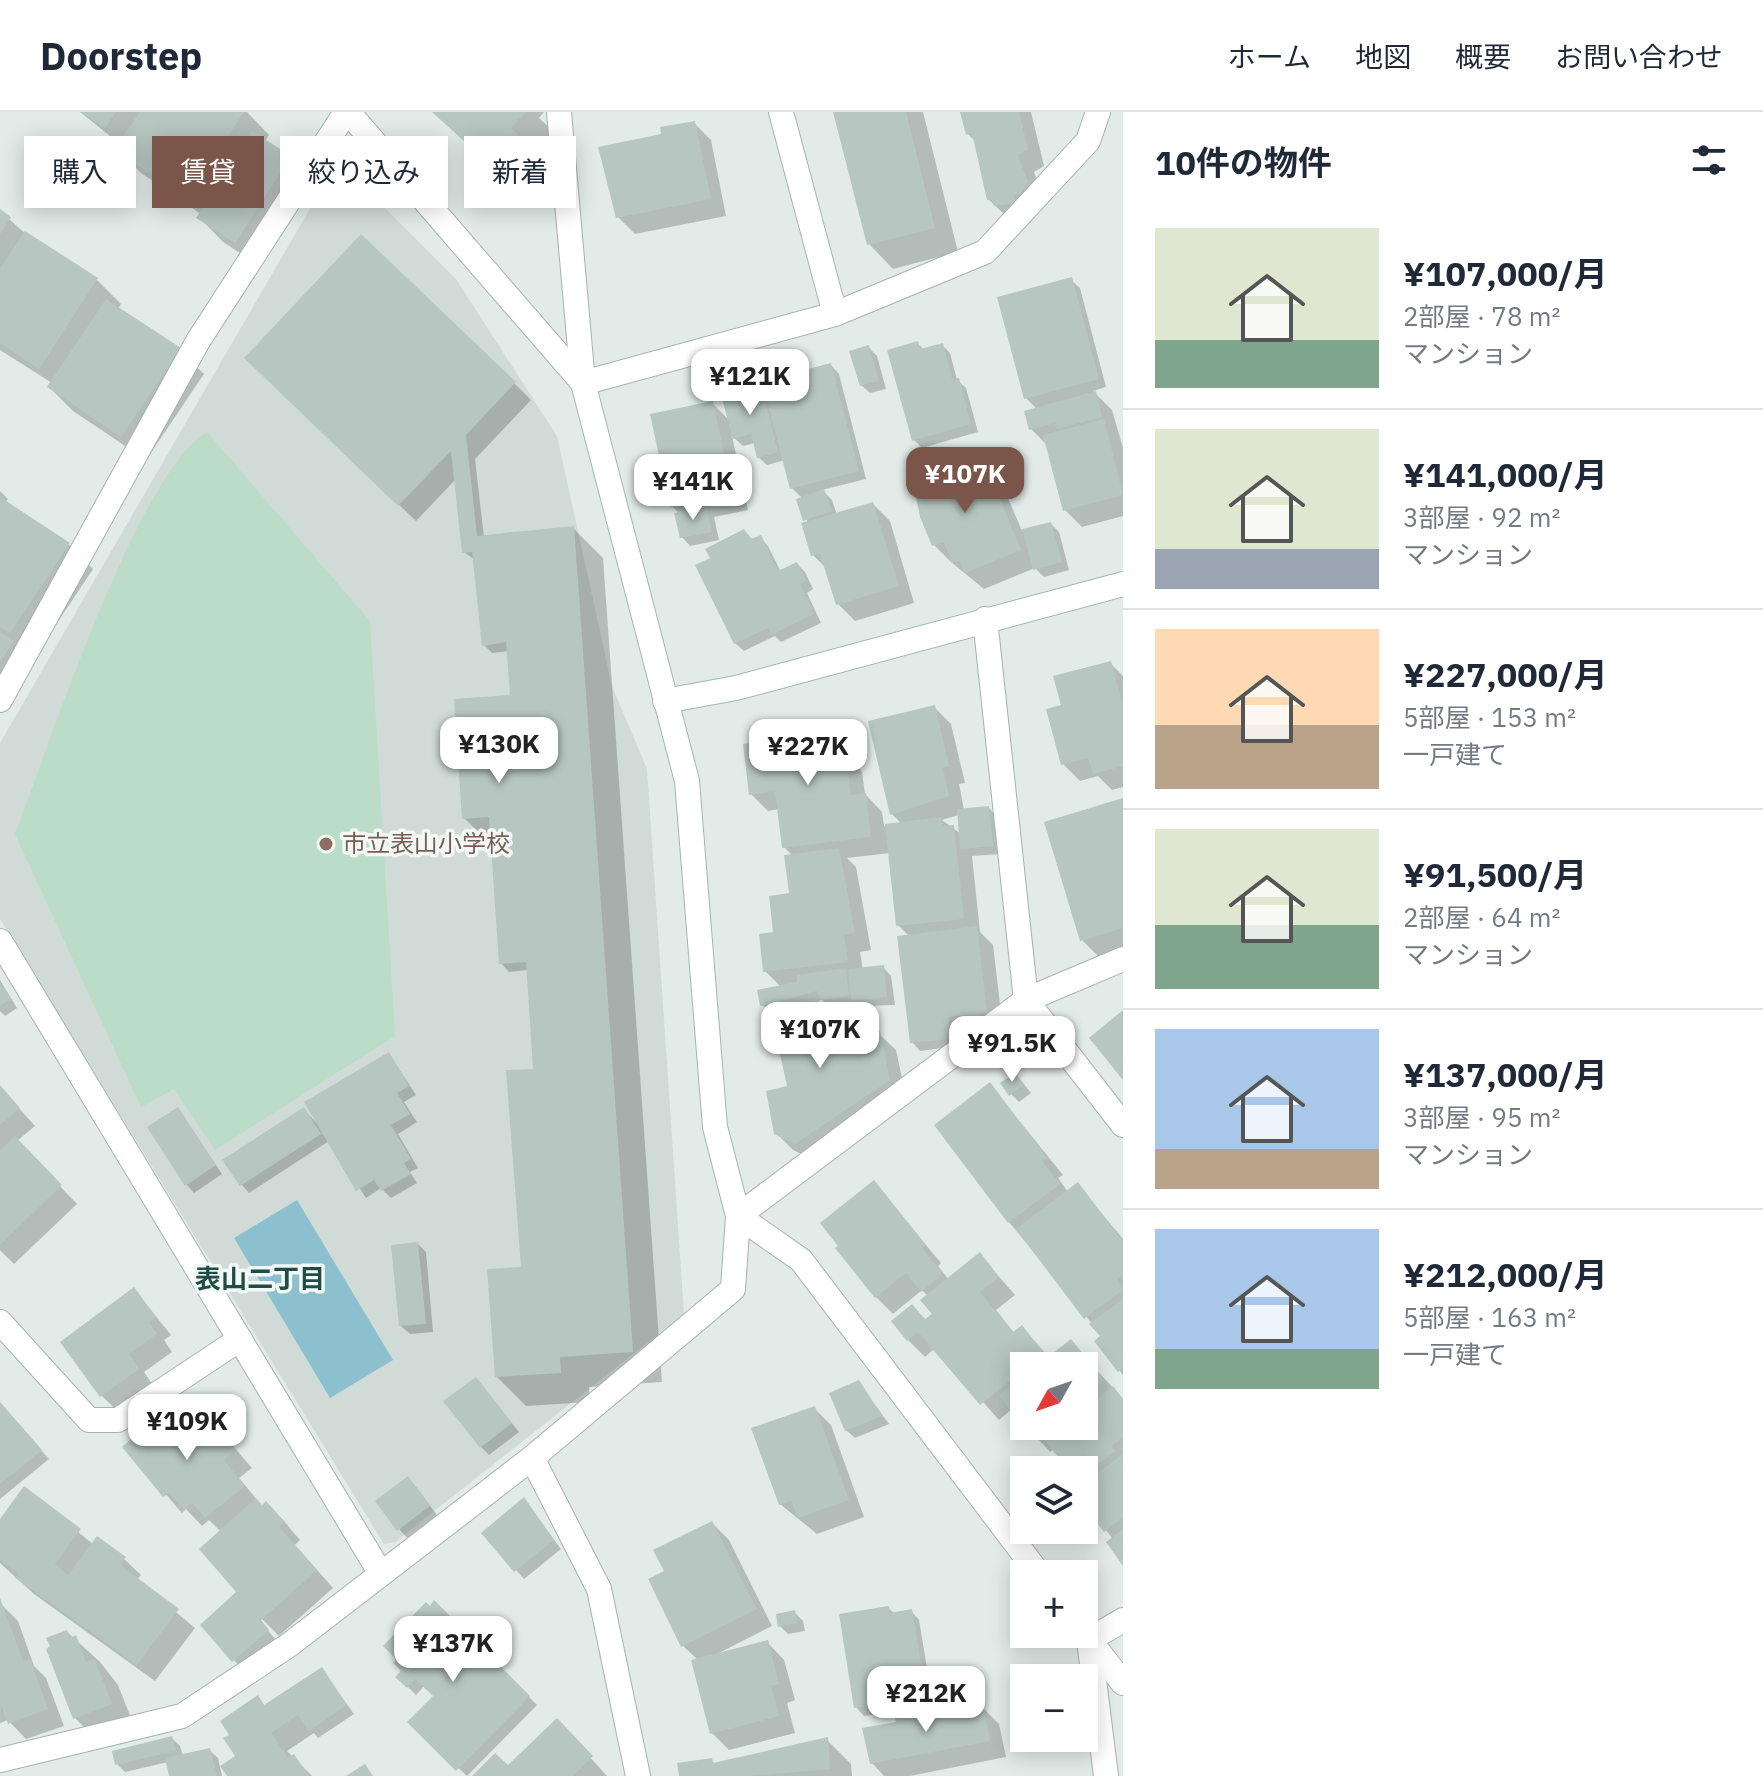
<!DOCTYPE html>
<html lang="ja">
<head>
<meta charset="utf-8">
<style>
	body { margin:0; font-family:"IBM Plex Sans","Noto Sans JP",sans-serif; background:#f6f6f7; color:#1f2937; height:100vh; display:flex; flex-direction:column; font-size:30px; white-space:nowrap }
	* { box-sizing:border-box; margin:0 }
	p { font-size:26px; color:#747a83 }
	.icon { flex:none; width:44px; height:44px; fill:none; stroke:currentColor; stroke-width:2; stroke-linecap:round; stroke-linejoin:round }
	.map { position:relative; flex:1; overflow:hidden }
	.sheet { display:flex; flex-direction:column; background:#fff; width:640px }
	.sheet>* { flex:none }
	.guide { position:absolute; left:24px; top:24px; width:760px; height:72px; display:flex; gap:16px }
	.needle { width:52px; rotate:230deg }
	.controls { position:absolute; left:1010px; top:1240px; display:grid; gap:16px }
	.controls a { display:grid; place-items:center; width:88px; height:88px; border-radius:0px; background:#fff; box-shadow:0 4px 20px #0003; font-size:40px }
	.price { position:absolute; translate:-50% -68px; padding:0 18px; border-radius:16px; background:#fff; color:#222; font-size:26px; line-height:52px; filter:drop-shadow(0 2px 4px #0008) }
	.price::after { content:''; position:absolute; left:50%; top:48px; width:24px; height:18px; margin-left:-12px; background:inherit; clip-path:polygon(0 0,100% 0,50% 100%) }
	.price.selected { background:#7b5549; color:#fff }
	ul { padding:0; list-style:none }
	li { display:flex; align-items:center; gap:24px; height:200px; padding:0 32px }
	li+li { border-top:2px solid #e0e1e3 }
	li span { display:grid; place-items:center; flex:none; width:224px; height:160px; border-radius:0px; color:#555 }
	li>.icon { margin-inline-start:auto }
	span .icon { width:96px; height:96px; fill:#fffc; stroke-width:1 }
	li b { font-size:34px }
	h2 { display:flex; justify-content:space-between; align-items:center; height:96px; padding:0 32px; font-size:34px }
	.tag { padding:0 28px; border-radius:0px; background:#fff; box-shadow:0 4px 20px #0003; font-size:28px; line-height:72px }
	.tag.selected { background:#7b5549; color:#fff }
	header { display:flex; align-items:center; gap:48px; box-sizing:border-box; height:112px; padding:0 40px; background:#fff; border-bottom:2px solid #e0e1e3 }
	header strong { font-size:38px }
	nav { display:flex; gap:44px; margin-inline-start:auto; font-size:28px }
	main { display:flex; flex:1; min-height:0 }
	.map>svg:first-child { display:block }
	.built { fill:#d0dbd7 }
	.green { fill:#bbdcc6 }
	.water { fill:#8cc0cf }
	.shadow { fill:#0003; fill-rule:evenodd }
	.building { fill:#b7c6c1 }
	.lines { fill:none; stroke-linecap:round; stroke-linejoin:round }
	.street-casing { stroke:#a5b3af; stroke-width:26 }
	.secondary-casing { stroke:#a0b7b0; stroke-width:26 }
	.street { stroke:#fff; stroke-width:24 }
	.secondary { stroke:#fff; stroke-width:24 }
	.education-dot { fill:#8d6e63; stroke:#f2f8f5; stroke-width:3 }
	.labels { text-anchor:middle; stroke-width:7; stroke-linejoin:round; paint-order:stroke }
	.education-label { font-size:24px; fill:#785e54; stroke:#f2f8f5; text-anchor:start }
	.neighbourhood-label { font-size:26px; font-weight:bold; fill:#1f4d45; stroke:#f2f8f5 }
</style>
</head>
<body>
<header>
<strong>Doorstep</strong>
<nav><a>ホーム</a><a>地図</a><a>概要</a><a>お問い合わせ</a></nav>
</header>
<main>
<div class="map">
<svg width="1123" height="1664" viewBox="0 0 1123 1664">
	<rect width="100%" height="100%" fill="#e2ebe8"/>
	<path class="built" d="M352,63L456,167L557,324L612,574L647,657L684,1202L395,1430L384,1432L0,807V631L326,69Z"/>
	<path class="green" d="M207,320L370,509L395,924L215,1038L174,977L141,995L15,722C48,637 137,361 207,320Z"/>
	<path class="water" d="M297,1088L393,1248L330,1286L234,1126Z"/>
	<g class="shadow">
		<path d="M80,0H247L269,23L265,29L290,45L314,70L260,154L223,130L199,105L201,102L141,61L117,37L120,32Z"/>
		<path d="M434,0H544L539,6L554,20L534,41L549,55L523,82Z"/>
		<path d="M836,0H923L958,140L893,157L869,132Z"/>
		<path d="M962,0H1031L1044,54L1034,60L1044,88L1006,104L988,87L976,30L968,22Z"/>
		<path d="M694,11L711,28L726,104L635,122L618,105L601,36L664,24Z"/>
		<path d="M0,99L27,123L97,168L121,192L118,197L180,238L204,262L146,348L73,299L49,275L52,271L0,238Z"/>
		<path d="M1071,168L1080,176L1106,275L1093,279L1112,298L1123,336V404L1082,415L1065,398L1048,334L1031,317L1037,297L1026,286Z"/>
		<path d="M918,232L924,238L942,233L950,241L957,268L966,276L978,320L922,336L914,328Z"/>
		<path d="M868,235L877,244L886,277L870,281L861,273Z"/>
		<path d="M831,253L839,262L866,367L822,378L832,388L837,403L873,392L890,409L914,491L855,509L838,492L827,457L813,443L803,387L792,376L785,348L767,353L758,345L755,331L743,334L732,324L748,398L714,405L719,428L690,434L682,425L680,402L672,394L712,291L730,309L759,272L767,279Z"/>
		<path d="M263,263L514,271L531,288L475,347L484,425L504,427L503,421L573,416L603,446L662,1270L589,1275L590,1290L526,1294L496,1264L523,1157L536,962L528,858L509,860L501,851L493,734L464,706L512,585L509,539L492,541L484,533L475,448L464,440L456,367L416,409Z"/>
		<path d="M958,352L968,362L985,355L1002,372L1022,419L1051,412L1059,420L1069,458L1044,465L1035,456L984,477L951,450L934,433Z"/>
		<path d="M0,379L8,387L5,391L69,433L93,457L35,544L0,570Z"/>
		<path d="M744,419L753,428L760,425L768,434L781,460L797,452L805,460L813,477L807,481L821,511L781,530L775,524L744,539L735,531L712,447Z"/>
		<path d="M1110,551L1123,564V675L1112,678L1098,664L1080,669L1063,652V594Z"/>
		<path d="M934,595L951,612L965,671L959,672L964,698L989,696L997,705L1000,742L972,744L980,820L993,833L1003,917L967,921L954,908L957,934L920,939L912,930L909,824L898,813L890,741L847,746L856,755L871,838L860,840L863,858L883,855L891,864L895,893L830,895L822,888L817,889L852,928L879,922L896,938L906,985L813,1048L793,1038L776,1021L789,976L773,900L762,893L781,875L765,859L791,783L793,744L784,735L779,697L768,699L751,682L777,629L799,615L804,621L832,617L849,634L852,649L862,660L865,682L882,700L884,714L902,712L892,702ZM959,703L961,722L942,708Z"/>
		<path d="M1123,688V837L1099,845L1082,828Z"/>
		<path d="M0,868L17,896L5,904L0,899Z"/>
		<path d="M389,942L416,983L404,990L417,1010L398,1022L418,1056L410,1060L417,1071L391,1086L381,1076L366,1086L329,1029L249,1081L241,1072L304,998L317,1011Z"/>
		<path d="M1023,971L1031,981L1019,990L1011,982Z"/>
		<path d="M990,973L1063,1063L1058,1066L1068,1080L1078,1073L1123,1127V1263L1097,1229L1102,1224L1009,1110Z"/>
		<path d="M0,975L35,1014L17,1029L77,1092L14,1152L0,1138Z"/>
		<path d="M178,997L222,1062L194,1081L186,1072Z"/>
		<path d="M874,1071L941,1151L938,1154L949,1168L980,1143L1015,1183L996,1198L1015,1222L1022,1216L1050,1246L1071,1230L1123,1287V1450L1113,1427L1084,1391V1358H1070L1054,1337L1050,1340L1026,1314H1084V1254H1024V1312L1012,1297L999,1308L935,1236L925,1245L908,1228L935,1202L928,1184L922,1178L893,1202L876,1185Z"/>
		<path d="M418,1132L426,1140L433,1220L410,1222L401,1214Z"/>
		<path d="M134,1177L171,1223L164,1228L172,1240L144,1260L154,1275L118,1300L101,1283Z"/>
		<path d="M859,1271L889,1312L855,1326L846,1318Z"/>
		<path d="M484,1276L519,1320L489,1343L481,1335Z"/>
		<path d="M0,1292L49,1347L0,1387Z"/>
		<path d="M814,1296L831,1313L864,1405L817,1422L780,1392Z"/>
		<path d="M188,1306L216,1314L252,1356L239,1366L263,1395L283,1408L300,1428L295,1433L333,1476L279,1524L262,1507L260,1509L275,1527L242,1557L203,1513L244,1491L221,1420L209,1408L202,1414L186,1397L182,1401L125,1335L159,1323Z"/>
		<path d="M416,1375L437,1403L407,1426L399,1417Z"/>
		<path d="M25,1377L93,1432L124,1447L141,1463L137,1468L195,1516L155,1569L34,1482L0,1451V1410Z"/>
		<path d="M524,1388L561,1437L524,1467L484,1421Z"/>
		<path d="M712,1411L729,1428L772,1514L717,1542L768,1531L784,1548L795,1588L787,1591L795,1621L729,1638L712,1621L698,1548L683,1534L667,1460Z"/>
		<path d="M435,1491L537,1593L467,1664L410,1610L436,1584L425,1573L416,1583L398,1565Z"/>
		<path d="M1,1492L18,1509L34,1554L46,1566L64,1614L26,1627L8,1608L0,1611Z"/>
		<path d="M888,1496L895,1502L911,1499L919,1508L933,1592L864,1604L856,1595Z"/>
		<path d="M795,1501L803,1509L805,1519L788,1522L780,1514Z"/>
		<path d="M67,1520L100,1550L118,1573L135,1616L99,1630L75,1606Z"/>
		<path d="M322,1558L354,1602L318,1626L314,1621L287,1639L312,1664H229L238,1644L231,1623L258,1586L266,1595Z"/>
		<path d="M982,1595L999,1612L1006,1645L910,1664H884L872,1651L898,1611L921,1600L927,1606Z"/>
		<path d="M557,1609L607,1664H474L508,1656Z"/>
		<path d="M172,1626L180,1634L183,1644L209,1638L218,1646L222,1664H171L168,1650L125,1660L117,1652Z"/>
		<path d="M827,1628L851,1652L852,1664H681L712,1649L715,1652Z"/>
	</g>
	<g class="building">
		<path d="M81,0H116L105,16Z"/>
		<path d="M140,0H244L187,87L114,37Z"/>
		<path d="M432,0H526L511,16L526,30L498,60Z"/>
		<path d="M833,0H906L935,116L867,133Z"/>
		<path d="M960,0H1019L1028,37L1018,43L1028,70L1021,81L1014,83L1015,91L994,94L992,88H987L972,21L966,23Z"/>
		<path d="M695,9L711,87L616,106L598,35L661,22L660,15Z"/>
		<path d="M252,19L291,44L235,131L196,106Z"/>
		<path d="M0,97L11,105L0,122Z"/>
		<path d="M25,119L98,166L39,257L0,231V157Z"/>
		<path d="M361,122L516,270L466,323L477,424L574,414L633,1240L560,1245L561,1261L495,1265L487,1157L521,1155L506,958L533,957L526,850L499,852L489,705L462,707L454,587L510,583L506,530L482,534L472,440L462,441L451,339L398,394L244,246Z"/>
		<path d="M1072,165L1099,267L1024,287L997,185Z"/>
		<path d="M106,187L181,236L121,325L47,275Z"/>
		<path d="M918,229L920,237L943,231L952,267L959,266L971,312L912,329L887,238Z"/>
		<path d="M869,233L879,269L860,274L849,239Z"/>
		<path d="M831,251L859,359L790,377L762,269Z"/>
		<path d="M760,269L778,340L757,346L751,322L733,327L720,279Z"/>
		<path d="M1096,279L1102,305L1057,317L1055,311L1029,318L1024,299Z"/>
		<path d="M713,289L732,381L670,395L650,302Z"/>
		<path d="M1104,307L1123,383L1063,399L1043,323Z"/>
		<path d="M959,349L964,362L986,353L1021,438L965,461L960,449L952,451L944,430L932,434L920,405L912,364Z"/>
		<path d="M824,377L832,399L803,409L796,387Z"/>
		<path d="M0,385L70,431L10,521L0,515Z"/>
		<path d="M873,390L899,474L836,493L820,442L811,444L801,411Z"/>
		<path d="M706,394L712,420L680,426L674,401Z"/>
		<path d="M1051,410L1062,450L1033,458L1022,417Z"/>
		<path d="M744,417L751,427L761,423L778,459L797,450L806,469L800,472L814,502L771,523L768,516L734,532L695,453L710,446L705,437Z"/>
		<path d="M0,520L14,529L0,550Z"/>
		<path d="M1111,549L1123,594V654L1093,662L1088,646L1061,653L1046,597L1061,593L1053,564Z"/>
		<path d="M935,593L949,654L943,656L949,684L890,703L868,609Z"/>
		<path d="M799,613L800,619L833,615L837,642L846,641L851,683L866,681L871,725L782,736L775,679L749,683L743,632L774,628L773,616Z"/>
		<path d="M1123,686V816L1080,829L1044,710Z"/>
		<path d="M989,694L993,734L960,737L957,697Z"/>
		<path d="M942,705L943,714L954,713L964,807L896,814L885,712Z"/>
		<path d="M839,736L855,821L844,823L848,850L763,860L759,822L773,820L769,784L789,781L784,743Z"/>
		<path d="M977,814L987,901L948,905L950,927L910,931L897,824Z"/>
		<path d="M884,853L887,885L851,889L848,857Z"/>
		<path d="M846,856L849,884L820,888L817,879L760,894L757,878L797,870V863Z"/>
		<path d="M0,870L11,887L0,894Z"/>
		<path d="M818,887L822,908L835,905L840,928L880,919L890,968L795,1032L774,1022L766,979L787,974L770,897Z"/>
		<path d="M1123,898V968L1089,926Z"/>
		<path d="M389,940L409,974L397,981L410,1002L391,1013L411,1047L404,1051L411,1062L381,1079L374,1068L356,1079L304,990Z"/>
		<path d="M1015,961L1024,972L1009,984L1000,971Z"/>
		<path d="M990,970L1047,1046L1042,1049L1060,1072L1008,1111L934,1013Z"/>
		<path d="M0,973L20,996L0,1013Z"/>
		<path d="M178,995L216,1053L185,1074L147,1015Z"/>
		<path d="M304,995L321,1022L240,1074L222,1048Z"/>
		<path d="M15,1024L62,1073L0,1133V1038Z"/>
		<path d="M874,1068L926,1133L922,1136L943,1162L921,1180L906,1161L875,1186L835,1136L838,1134L820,1111Z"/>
		<path d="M1078,1070L1123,1130V1163L1117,1168L1123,1178L1084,1207L1016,1117Z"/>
		<path d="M418,1130L426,1212L399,1214L391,1133Z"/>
		<path d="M980,1140L999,1165L980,1180L1013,1220L1022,1213L1044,1241L980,1293L918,1220L907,1229L891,1209L912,1192L925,1207L932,1202L920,1188Z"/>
		<path d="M134,1175L156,1205L149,1210L157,1222L129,1242L139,1257L100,1285L60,1230Z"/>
		<path d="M1123,1187V1256L1118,1260L1094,1229L1100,1224L1089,1212Z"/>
		<path d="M1071,1227L1104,1268L1084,1284V1254H1037Z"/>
		<path d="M1024,1264V1314H1045L1031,1325L999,1283Z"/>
		<path d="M476,1265L512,1311L480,1336L443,1289Z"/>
		<path d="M859,1268L882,1304L845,1319L829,1281Z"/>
		<path d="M1113,1274L1123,1287V1325L1112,1334L1115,1339L1084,1364V1358H1068L1044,1327L1062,1314H1084V1297Z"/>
		<path d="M0,1290L42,1338L0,1372Z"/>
		<path d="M199,1294L236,1338L224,1348L245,1374L205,1406L192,1391L184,1398L169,1381L163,1385L122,1335L149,1311L158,1322L184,1299L188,1304Z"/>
		<path d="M815,1294L849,1388L798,1406L791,1389L779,1393L751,1316Z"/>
		<path d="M1123,1342V1406L1104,1420L1084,1394V1371Z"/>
		<path d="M408,1364L430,1394L397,1419L375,1389Z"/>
		<path d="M24,1374L81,1417L55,1452L68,1463L97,1424L126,1445L120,1453L179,1497L137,1553L14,1465L18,1462L0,1448V1407Z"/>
		<path d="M524,1385L554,1428L514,1460L481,1421Z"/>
		<path d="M256,1386L262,1393L266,1389L285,1410L279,1415L317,1458L261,1508L269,1518L232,1550L200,1513L236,1480L199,1437Z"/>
		<path d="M712,1409L757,1497L681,1535L648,1467L664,1459L653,1438Z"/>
		<path d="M1123,1417V1454L1106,1430Z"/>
		<path d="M0,1486L23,1549L30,1547L48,1597L8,1612L0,1591Z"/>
		<path d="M434,1488L530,1584L456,1659L407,1610L433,1584L415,1567L407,1576L395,1565L401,1559L393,1551L396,1547L383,1534L426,1490L430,1494Z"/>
		<path d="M889,1494L890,1501L912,1497L926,1584L854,1596L839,1502Z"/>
		<path d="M795,1498L798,1511L778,1515L776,1502Z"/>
		<path d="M67,1518L70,1526L76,1523L86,1550L95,1547L112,1592L73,1607L46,1537L50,1534L46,1526Z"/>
		<path d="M768,1528L779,1572L771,1574L779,1604L710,1622L691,1548Z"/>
		<path d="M322,1555L347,1593L309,1619L298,1603L271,1621L288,1646L294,1642L309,1664H227L220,1654L235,1644L223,1626L229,1623L220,1609L258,1583L264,1593Z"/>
		<path d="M983,1592L990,1629L870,1652L862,1616L896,1610L894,1603L922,1598L923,1604Z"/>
		<path d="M557,1606L593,1644L573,1664H472L495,1641L508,1653Z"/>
		<path d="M172,1624L176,1639L115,1653L112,1639Z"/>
		<path d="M828,1625L830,1657L750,1664H679L677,1651L712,1646L713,1651Z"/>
		<path d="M210,1636L217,1664H169L165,1646Z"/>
		<path d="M365,1652L373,1664H346Z"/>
	</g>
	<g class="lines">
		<g class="street-casing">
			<g id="street">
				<path d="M348,0L583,271"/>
				<path d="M559,0L583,271"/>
				<path d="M781,0L835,202"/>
				<path d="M583,271L835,202L985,140L1088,29L1098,0"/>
				<path d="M985,507L1026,888L1123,1013"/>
				<path d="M0,588L198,229L346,0"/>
				<path d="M0,829L381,1462"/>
				<path d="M738,1104L801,1148L1039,1462"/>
				<path d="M0,1210L89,1308H118L240,1227"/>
				<path d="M532,1346L599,1477L638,1664"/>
				<path d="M1090,1529L1123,1571"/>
				<path d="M0,1648L182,1604L289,1533L532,1346L733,1177L738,1104L1026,888L1123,847"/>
				<path d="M1106,1664L1089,1528L1123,1508"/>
			</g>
		</g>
		<g class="secondary-casing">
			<g id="secondary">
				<path d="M583,271L687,669L715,1015L738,1104"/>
				<path d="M665,589L736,576L1123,472"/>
			</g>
		</g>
		<use href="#street" class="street"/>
		<use href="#secondary" class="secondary"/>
	</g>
	<circle class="education-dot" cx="326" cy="732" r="8"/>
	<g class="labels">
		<g class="education-label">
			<text x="342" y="740">市立表山小学校</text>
		</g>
		<g class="neighbourhood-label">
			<text x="260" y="1176">表山二丁目</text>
		</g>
	</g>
</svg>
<div class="controls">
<a><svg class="needle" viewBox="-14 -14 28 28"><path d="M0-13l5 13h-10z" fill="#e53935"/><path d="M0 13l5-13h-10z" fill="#747a83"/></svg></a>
<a><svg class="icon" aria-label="layers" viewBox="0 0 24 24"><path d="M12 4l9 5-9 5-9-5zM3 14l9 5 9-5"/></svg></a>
<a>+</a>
<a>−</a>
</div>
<b class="price" style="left:750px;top:305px">¥121K</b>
<b class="price selected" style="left:965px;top:403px">¥107K</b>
<b class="price" style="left:693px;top:410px">¥141K</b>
<b class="price" style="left:499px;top:673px">¥130K</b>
<b class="price" style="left:808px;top:675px">¥227K</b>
<b class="price" style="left:820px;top:958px">¥107K</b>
<b class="price" style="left:1012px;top:972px">¥91.5K</b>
<b class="price" style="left:187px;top:1350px">¥109K</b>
<b class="price" style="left:453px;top:1572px">¥137K</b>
<b class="price" style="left:926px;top:1622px">¥212K</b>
<div class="guide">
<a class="tag">購入</a>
<a class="tag selected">賃貸</a>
<a class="tag">絞り込み</a>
<a class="tag">新着</a>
</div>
</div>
<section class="sheet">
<h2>10件の物件<svg class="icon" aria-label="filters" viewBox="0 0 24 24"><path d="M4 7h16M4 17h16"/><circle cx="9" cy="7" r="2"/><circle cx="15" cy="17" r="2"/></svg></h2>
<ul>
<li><span style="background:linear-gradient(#dfe7d0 70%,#7fa58c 0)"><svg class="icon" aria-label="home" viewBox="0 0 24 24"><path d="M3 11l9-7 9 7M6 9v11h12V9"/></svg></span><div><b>¥107,000/月</b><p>2部屋 · 78 m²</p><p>マンション</p></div></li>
<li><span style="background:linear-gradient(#dfe7d0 75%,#9aa5b1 0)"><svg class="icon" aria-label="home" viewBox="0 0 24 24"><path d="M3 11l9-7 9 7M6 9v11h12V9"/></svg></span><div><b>¥141,000/月</b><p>3部屋 · 92 m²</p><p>マンション</p></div></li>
<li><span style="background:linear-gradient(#ffd9b3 60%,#b9a48a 0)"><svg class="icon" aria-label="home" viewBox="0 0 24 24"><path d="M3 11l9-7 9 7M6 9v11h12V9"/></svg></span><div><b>¥227,000/月</b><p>5部屋 · 153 m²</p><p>一戸建て</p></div></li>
<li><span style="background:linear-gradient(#dfe7d0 60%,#7fa58c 0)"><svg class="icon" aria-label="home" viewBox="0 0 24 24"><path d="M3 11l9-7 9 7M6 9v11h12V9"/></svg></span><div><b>¥91,500/月</b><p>2部屋 · 64 m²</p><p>マンション</p></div></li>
<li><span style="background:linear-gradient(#a9c7e8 75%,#b9a48a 0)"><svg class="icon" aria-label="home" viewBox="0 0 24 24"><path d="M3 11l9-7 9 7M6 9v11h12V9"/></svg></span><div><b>¥137,000/月</b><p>3部屋 · 95 m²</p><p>マンション</p></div></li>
<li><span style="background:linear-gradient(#a9c7e8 75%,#7fa58c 0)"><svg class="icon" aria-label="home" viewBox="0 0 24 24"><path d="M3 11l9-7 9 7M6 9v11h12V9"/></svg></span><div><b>¥212,000/月</b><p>5部屋 · 163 m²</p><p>一戸建て</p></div></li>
</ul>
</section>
</main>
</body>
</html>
